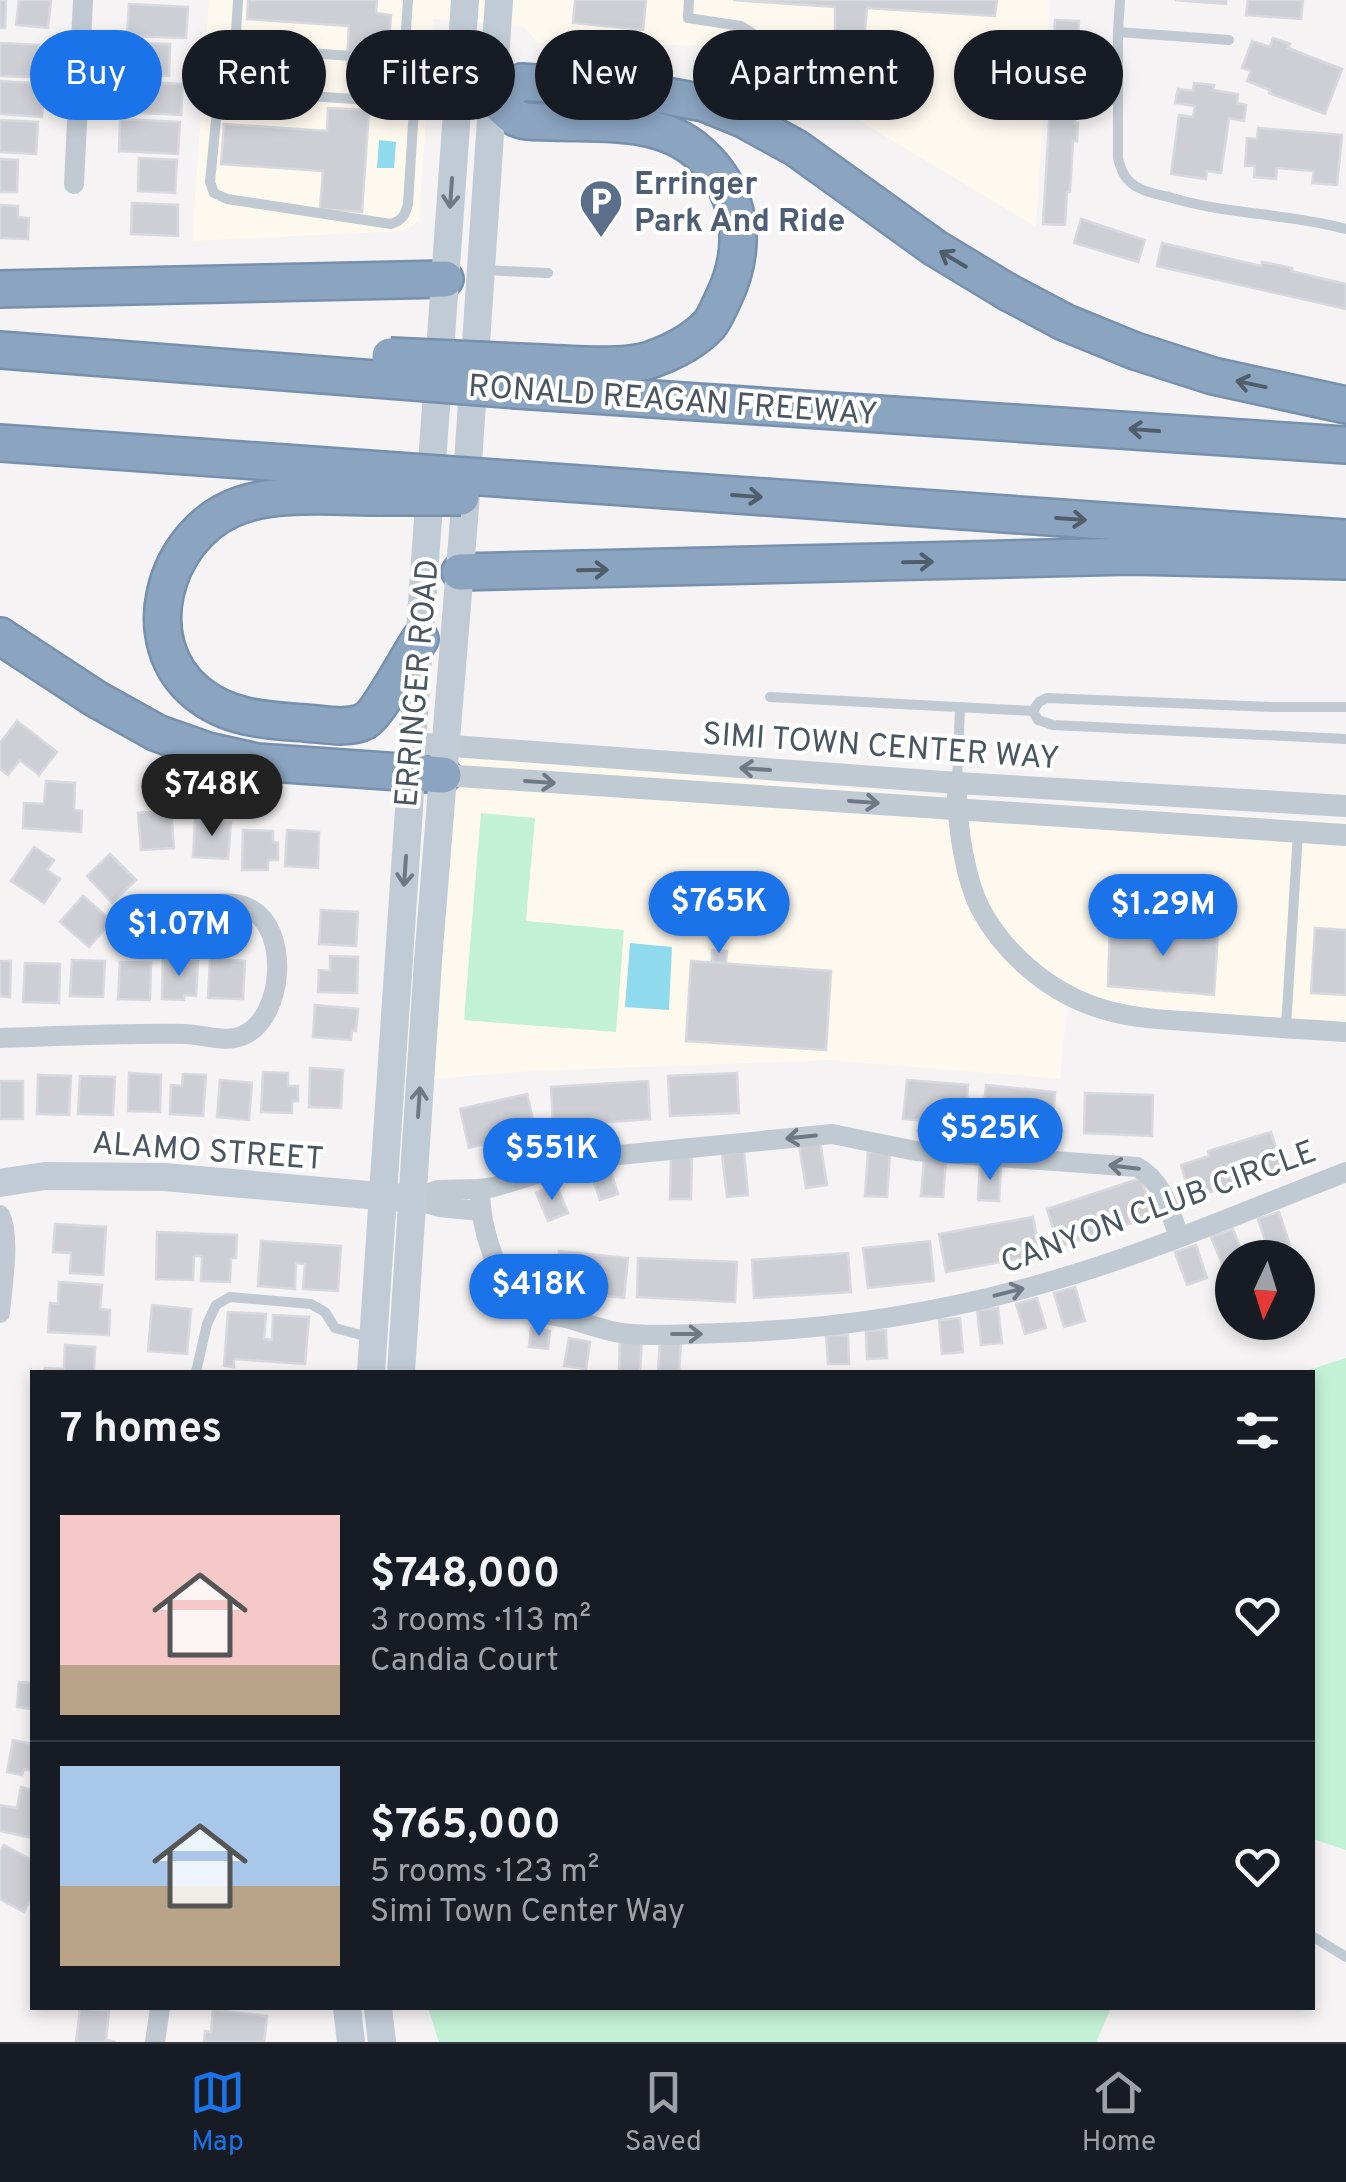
<!DOCTYPE html>
<html lang="en">
<head>
<meta charset="utf-8">
<style>
	body { margin:0; font-family:Overpass,sans-serif; background:#242831; color:#f1f3f6; height:100vh; display:flex; flex-direction:column; font-size:38px; white-space:nowrap }
	* { box-sizing:border-box; margin:0 }
	p { font-size:32px; color:#9ea1a6 }
	.icon { flex:none; width:55px; height:55px; fill:none; stroke:currentColor; stroke-width:2; stroke-linecap:round; stroke-linejoin:round }
	.map { position:relative; flex:1; overflow:hidden }
	.drawer { position:absolute; left:30px; top:1370px; width:1285px; height:640px; display:flex; flex-direction:column; background:#171b24; border-radius:0px; box-shadow:0 5px 15px #0003 }
	.drawer>* { flex:none }
	.guide { position:absolute; left:30px; top:30px; width:1288px; height:90px; display:flex; gap:20px }
	.needle { width:65px; rotate:184deg }
	.buttons { position:absolute; left:1215px; top:1240px; display:grid; gap:20px }
	.buttons a { display:grid; place-items:center; width:100px; height:100px; border-radius:50%; background:#171b24; box-shadow:0 5px 15px #0003; font-size:50px }
	.price { position:absolute; translate:-50% -85px; padding:0 22px; border-radius:35px; background:#1a73e8; color:#fff; font-size:32px; line-height:65px; filter:drop-shadow(0 2px 5px #0008) }
	.price::after { content:''; position:absolute; left:50%; top:60px; width:30px; height:22px; margin-left:-15px; background:inherit; clip-path:polygon(0 0,100% 0,50% 100%) }
	.price.selected { background:#222; color:#fff }
	ul { padding:0; list-style:none }
	li { display:flex; align-items:center; gap:30px; height:250px; padding:0 30px }
	li+li { border-top:2px solid #363941 }
	li span { display:grid; place-items:center; flex:none; width:280px; height:200px; border-radius:0px; color:#555 }
	li>.icon { margin-inline-start:auto }
	span .icon { width:120px; height:120px; fill:#fffc; stroke-width:1 }
	li b { font-size:42px }
	h2 { display:flex; justify-content:space-between; align-items:center; height:120px; padding:0 30px; font-size:42px }
	.chip { padding:0 35px; border-radius:45px; background:#171b24; box-shadow:0 5px 15px #0003; font-size:35px; line-height:90px }
	.chip.selected { background:#1a73e8; color:#fff }
	.dock { display:flex; justify-content:space-around; align-items:center; height:140px; border-top:2px solid #363941; background:#171b24; font-size:28px; color:#9ea1a6 }
	.dock a { display:grid; justify-items:center; gap:5px }
	.dock .selected { color:#1a73e8 }
	.map>svg:first-child { display:block }
	.commercial { fill:#fdf9ef }
	.green { fill:#c3f1d5 }
	.water { fill:#90daee }
	.building { fill:#cdcfd5; stroke:#d7d9de; stroke-width:2.5 }
	.lines { fill:none; stroke-linecap:round; stroke-linejoin:round }
	.motorway-casing { stroke:#7690ad; stroke-width:40 }
	.service { stroke:#c1cad2; stroke-width:10 }
	.minor { stroke:#c1cad2; stroke-width:20 }
	.tertiary { stroke:#c1cad2; stroke-width:22 }
	.secondary { stroke:#c1cbd6; stroke-width:28 }
	.motorway { stroke:#8ba5c1; stroke-width:35 }
	.motorway-bridge-casing { stroke:#7690ad; stroke-width:40; stroke-linecap:butt }
	.motorway-bridge { stroke:#8ba5c1; stroke-width:35 }
	.oneway { stroke:#6e7984 }
	.oneway2 { stroke:#505e6b }
	.oneway3 { stroke:#6e7983 }
	.labels { text-anchor:middle; stroke-width:8; stroke-linejoin:round; paint-order:stroke }
	.service-label { font-size:32px; font-weight:bold; fill:#4e5e75; stroke:#fff; text-anchor:start }
	.street-label { font-size:32px; fill:#4a5661; stroke:#fff }
</style>
</head>
<body>
<div class="map">
<svg width="1346" height="2042" viewBox="0 0 1346 2042">
	<rect width="100%" height="100%" fill="#f5f3f3"/>
	<g class="commercial">
		<path d="M209,0H1050L1036,227L735,46L538,43L524,27L433,19L419,220L405,231L192,241Z"/>
		<path d="M451,754L962,798L1346,822V1029L1147,1013L1069,988L1060,1079L830,1060L533,1071L431,1079Z"/>
	</g>
	<g class="green">
		<path d="M481,813L535,818L526,921L624,930L616,1032L464,1020Z"/>
		<path d="M1346,1358V1850L1313,1839L1312,1372H1302Z"/>
		<path d="M428,2008H1111L1096,2042H439Z"/>
	</g>
	<g class="water">
		<path d="M379,140L396,142L394,168H377Z"/>
		<path d="M630,943L672,947L669,1010L625,1007Z"/>
	</g>
	<g class="building">
		<path d="M0,0H6L5,28H0Z"/>
		<path d="M19,0H51L48,28L16,25Z"/>
		<path d="M248,0H377L376,13L391,15L389,45L376,43L374,66L347,64L349,26L247,19Z"/>
		<path d="M575,0H646L643,30L573,23Z"/>
		<path d="M733,0H997L995,16L867,8L864,41L835,40V7Z"/>
		<path d="M1175,0H1226V4Z"/>
		<path d="M1248,0H1303L1301,19L1246,15Z"/>
		<path d="M129,4L188,7L186,38L127,36Z"/>
		<path d="M1055,20L1079,21L1077,51L1067,50L1066,57L1079,58L1075,123H1078L1077,141H1073L1070,192H1067L1065,225L1043,224Z"/>
		<path d="M1273,38L1290,44L1288,48L1342,69L1325,114L1269,93L1270,90L1247,81L1251,71L1242,68L1252,41L1270,47Z"/>
		<path d="M0,43L39,45L38,66L32,65L31,77L0,76Z"/>
		<path d="M132,43L170,44L169,76L131,75Z"/>
		<path d="M0,81L45,84L42,117L0,114Z"/>
		<path d="M124,81L183,84L181,115L122,112Z"/>
		<path d="M1194,83L1214,85L1213,90L1238,94L1237,103L1246,105L1244,121L1229,118L1221,173L1207,171L1206,179L1171,174L1179,115L1193,117L1195,106L1175,103L1178,89L1193,91Z"/>
		<path d="M328,108L369,110L362,212L320,209L323,171L221,164L224,124L327,131Z"/>
		<path d="M120,119L180,122L178,154L119,151Z"/>
		<path d="M0,120L38,122L36,154L0,152Z"/>
		<path d="M1258,128L1342,135L1337,185L1312,183L1314,171L1277,168L1276,179L1254,177L1255,166H1245L1247,138L1257,139Z"/>
		<path d="M139,158L177,160L175,193L138,191Z"/>
		<path d="M0,159L18,160L17,192H0Z"/>
		<path d="M132,203L178,205V236L131,234Z"/>
		<path d="M0,205L18,206V217L29,218L28,239L0,238Z"/>
		<path d="M1081,219L1145,240L1138,262L1074,243Z"/>
		<path d="M1162,243L1261,266L1262,262L1292,268L1291,271L1346,284V309L1157,266Z"/>
		<path d="M17,721L57,752L39,775L20,760L8,775L0,769V743Z"/>
		<path d="M46,781L75,783L74,810L82,811L81,832L23,828L24,803L44,804Z"/>
		<path d="M171,810L174,848L141,850L138,813Z"/>
		<path d="M195,820L231,822L228,859L193,857Z"/>
		<path d="M243,830L273,831V842L278,843V860H268V870H242Z"/>
		<path d="M287,830L319,832L318,868L285,866Z"/>
		<path d="M34,847L54,860L47,870L60,879L44,903L11,881Z"/>
		<path d="M110,854L136,880L112,903L87,876Z"/>
		<path d="M83,896L112,921L89,947L60,922Z"/>
		<path d="M321,910L358,912L356,946L319,944Z"/>
		<path d="M1110,924L1218,932L1214,995L1108,986Z"/>
		<path d="M1315,928L1346,930V995L1311,993Z"/>
		<path d="M712,950L727,951L726,963L712,962Z"/>
		<path d="M330,956L358,957L357,993L318,992L319,970L330,971Z"/>
		<path d="M163,959L198,961L196,996L184,995V1000L162,999Z"/>
		<path d="M210,959L245,961L243,999L208,998Z"/>
		<path d="M72,960L105,961L103,997L70,996Z"/>
		<path d="M0,961H11L10,997L0,996Z"/>
		<path d="M691,961L831,971L826,1050L686,1041Z"/>
		<path d="M120,962L151,963L150,1000L118,999Z"/>
		<path d="M25,963L60,964L59,1003L23,1002Z"/>
		<path d="M315,1005L358,1009L356,1031L352,1030L351,1040L313,1037Z"/>
		<path d="M310,1068L343,1070L341,1108L309,1107Z"/>
		<path d="M263,1072L288,1073V1086H298V1101H292V1113L261,1112Z"/>
		<path d="M129,1073L161,1075L160,1112L128,1111Z"/>
		<path d="M737,1073L739,1113L670,1116L668,1076Z"/>
		<path d="M183,1074L206,1075L203,1116L170,1114L171,1085L182,1086Z"/>
		<path d="M38,1075L71,1076L69,1115L37,1114Z"/>
		<path d="M80,1076L115,1077L113,1115L78,1114Z"/>
		<path d="M220,1080L252,1083L249,1120L217,1117Z"/>
		<path d="M907,1080L968,1085L965,1125L903,1119Z"/>
		<rect x="0" y="1081" width="23" height="38"/>
		<path d="M648,1081L650,1119L553,1126L551,1087Z"/>
		<path d="M986,1085L1055,1092L1052,1131L982,1125Z"/>
		<path d="M1085,1093L1153,1095L1152,1136L1084,1133Z"/>
		<path d="M527,1094L536,1132L469,1148L460,1109Z"/>
		<path d="M1271,1132L1283,1170L1191,1198L1181,1165L1209,1156L1208,1151Z"/>
		<path d="M820,1141L827,1185L806,1188L799,1145Z"/>
		<path d="M744,1152L748,1195L727,1197L722,1154Z"/>
		<path d="M868,1152L890,1153L887,1197L865,1196Z"/>
		<path d="M671,1156H692L691,1199H670Z"/>
		<path d="M924,1159L946,1160L943,1197L921,1196Z"/>
		<path d="M608,1162L618,1194L600,1200L589,1168Z"/>
		<path d="M980,1164L1001,1165L999,1201L978,1200Z"/>
		<path d="M1141,1178L1153,1216L1059,1247L1047,1209Z"/>
		<path d="M556,1184L568,1213L548,1221L536,1193Z"/>
		<path d="M1279,1212L1290,1245L1269,1252L1258,1219Z"/>
		<path d="M1033,1217L1040,1255L946,1272L939,1234Z"/>
		<path d="M55,1224L106,1227L103,1275L70,1273L71,1253L53,1252Z"/>
		<path d="M1233,1229L1244,1258H1232V1268L1225,1271L1211,1237Z"/>
		<path d="M157,1232L237,1235L236,1258H231L230,1282L201,1281L202,1256H194L193,1280L156,1279Z"/>
		<path d="M261,1241L341,1246L338,1291L303,1289L305,1264L296,1263L295,1289L258,1286Z"/>
		<path d="M930,1241L934,1281L868,1288L863,1248Z"/>
		<path d="M1196,1245L1207,1278L1187,1285L1175,1252Z"/>
		<path d="M559,1251L628,1258L624,1298L555,1291Z"/>
		<path d="M848,1253L851,1292L754,1298L752,1260Z"/>
		<path d="M638,1258L737,1262L735,1302L637,1297Z"/>
		<path d="M59,1282L102,1285L100,1309L110,1310L109,1335L48,1332L50,1303L58,1304Z"/>
		<path d="M1075,1287L1085,1321L1064,1327L1054,1293Z"/>
		<path d="M1037,1298L1046,1328L1025,1334L1016,1304Z"/>
		<path d="M152,1305L191,1309L187,1354L148,1351Z"/>
		<path d="M998,1308L1002,1343L981,1345L977,1310Z"/>
		<path d="M228,1312L266,1314L264,1339L272,1340L273,1315L309,1317L305,1364L234,1359V1367L224,1366Z"/>
		<path d="M960,1318L963,1352L942,1354L939,1320Z"/>
		<path d="M531,1328L550,1331L548,1349L529,1347Z"/>
		<path d="M886,1330L887,1358L867,1359L866,1331Z"/>
		<path d="M826,1335H848L849,1364H828Z"/>
		<path d="M569,1338L590,1342L586,1369L564,1366Z"/>
		<path d="M620,1338L642,1339L640,1372H619Z"/>
		<path d="M660,1340L681,1342L679,1372H658Z"/>
		<path d="M65,1345L95,1347L94,1372H44L45,1368L64,1369Z"/>
		<path d="M19,1682L32,1683V1709L17,1707Z"/>
		<path d="M13,1740L32,1744V1771L24,1769L22,1775L7,1772Z"/>
		<path d="M21,1787L32,1790V1838L0,1831V1805L17,1808Z"/>
		<path d="M4,1845L32,1860V1896L24,1912L0,1899V1852Z"/>
		<path d="M80,2008L109,2011L106,2040L116,2042H76Z"/>
		<path d="M213,2010L267,2016L264,2042H204L205,2031L211,2032Z"/>
	</g>
	<g class="lines">
		<g class="motorway-casing">
			<g id="motorway">
				<path d="M0,289L445,279"/>
				<path d="M0,350L388,380"/>
				<path d="M520,362C555,363 619,370 650,360C670,353 694,341 709,325C715,318 719,307 723,299C748,248 743,192 699,153C661,118 601,124 553,122C542,121 525,123 516,118C508,113 500,104 493,98L522,82L639,91L704,103L743,119L796,148L935,248L1006,291L1064,322L1135,351L1213,376L1346,405"/>
				<path d="M517,390L1346,445"/>
				<path d="M0,443L383,470"/>
				<path d="M510,479L1346,538"/>
				<path d="M382,497C337,497 272,490 231,509C163,540 135,642 197,693C229,719 266,720 305,723C323,724 348,730 365,721C378,714 410,654 420,639"/>
				<path d="M460,572L1131,556L1346,561"/>
				<path d="M0,636L96,699L157,733L208,751L257,762L443,775"/>
			</g>
		</g>
		<g class="service">
			<path d="M238,0L235,48L352,56"/>
			<path d="M408,0L404,59L415,92L408,204C405,216 402,220 391,224L227,199L214,193L210,182L217,110L225,96L245,92L370,100L415,92L487,97"/>
			<path d="M689,0L688,18L741,26L766,42L825,70"/>
			<path d="M1120,0L1118,32V158C1121,171 1126,182 1139,188C1148,193 1160,195 1169,197C1227,215 1288,213 1346,229"/>
			<path d="M1118,32L1229,40"/>
			<path d="M374,57L404,59"/>
			<path d="M481,270L548,273"/>
			<path d="M770,697L1033,711L1038,720L1053,725L1346,739"/>
			<path d="M1033,711L1039,702L1047,698L1272,707H1346"/>
			<path d="M957,782L960,708"/>
			<path d="M1286,1027L1298,833"/>
			<path d="M196,1372L207,1324L216,1305L230,1297L311,1304L325,1312L335,1328L372,1338"/>
			<path d="M1312,1936L1346,1957"/>
		</g>
		<g class="minor">
			<path d="M74,184L83,0"/>
			<path d="M957,796C958,829 965,878 980,908C1006,957 1055,997 1109,1011C1138,1019 1170,1020 1200,1022C1249,1026 1297,1029 1346,1032"/>
			<path d="M0,1038C61,1036 123,1033 184,1034C204,1034 225,1044 244,1035C283,1017 290,933 252,910C235,899 219,905 200,906C193,907 185,905 177,905"/>
			<path d="M480,1189C480,1226 496,1283 527,1305C539,1314 556,1316 570,1319C586,1324 604,1330 621,1333C653,1337 688,1334 719,1333C828,1330 936,1314 1041,1284C1145,1255 1245,1211 1346,1172"/>
			<path d="M412,1199L438,1190L480,1189L494,1187L589,1158L832,1134L916,1151L1137,1167C1163,1181 1169,1210 1179,1236"/>
			<path d="M412,1199L439,1207L480,1211"/>
			<path d="M0,1215C11,1237 2,1286 0,1313"/>
			<path d="M155,2042L160,2008"/>
		</g>
		<g class="tertiary">
			<path d="M412,743L957,783L1346,806"/>
			<path d="M443,775L1346,835"/>
		</g>
		<g class="secondary">
			<path d="M0,1183L45,1176L164,1177L402,1198"/>
			<path d="M371,1372L409,809L412,743L465,0"/>
			<path d="M401,1372L428,961L465,507L499,0"/>
			<path d="M347,2008L351,2042"/>
			<path d="M378,2008L382,2042"/>
		</g>
		<use href="#motorway" class="motorway"/>
		<g class="motorway-bridge-casing">
			<g id="motorway-bridge">
				<path d="M390,356L520,362"/>
				<path d="M388,380L517,390"/>
				<path d="M383,470L510,479"/>
				<path d="M382,497H461"/>
			</g>
		</g>
		<use href="#motorway-bridge" class="motorway-bridge"/>
	</g>
	<defs><path id="oneway-shaft" d="M-6 0H5M1.5-3L5.5 0L1.5 3" fill="none" stroke-width="1.6" stroke-linecap="round" stroke-linejoin="round" transform="scale(2.5)"/></defs>
	<g class="oneway">
		<use href="#oneway-shaft" transform="translate(451 193) rotate(94)"/>
		<use href="#oneway-shaft" transform="translate(405 871) rotate(94)"/>
		<use href="#oneway-shaft" transform="translate(419 1102) rotate(-86)"/>
	</g>
	<g class="oneway2">
		<use href="#oneway-shaft" transform="translate(953 259) rotate(-149)"/>
		<use href="#oneway-shaft" transform="translate(1251 384) rotate(-168)"/>
		<use href="#oneway-shaft" transform="translate(1144 430) rotate(-176)"/>
		<use href="#oneway-shaft" transform="translate(747 496) rotate(4)"/>
		<use href="#oneway-shaft" transform="translate(1071 519) rotate(4)"/>
		<use href="#oneway-shaft" transform="translate(918 562) rotate(-1)"/>
		<use href="#oneway-shaft" transform="translate(593 570) rotate(-1)"/>
	</g>
	<g class="oneway3">
		<use href="#oneway-shaft" transform="translate(755 769) rotate(-176)"/>
		<use href="#oneway-shaft" transform="translate(540 782) rotate(4)"/>
		<use href="#oneway-shaft" transform="translate(864 802) rotate(4)"/>
		<use href="#oneway-shaft" transform="translate(801 1137) rotate(174)"/>
		<use href="#oneway-shaft" transform="translate(1124 1167) rotate(-173)"/>
		<use href="#oneway-shaft" transform="translate(1009 1292) rotate(-14)"/>
		<use href="#oneway-shaft" transform="translate(687 1334)"/>
	</g>
	<defs>
		<g id="parking-pin" transform="scale(2.25)"><path d="M0 17L-7.5 6A9.5 9.5 0 1 1 7.5 6Z" fill="#5c6f8a" stroke="#fff"/><path d="M-3.5-5.5H1a3.5 3.5 0 0 1 0 7H-1V5.5H-3.5ZM-1-3.4V-.6H.8a1.4 1.4 0 0 0 0-2.8Z" fill="#fff"/></g>
	</defs>
	<g fill-rule="evenodd">
		<use href="#parking-pin" x="601" y="201"/>
	</g>
	<g class="labels">
		<g class="service-label">
			<text x="634" y="194">Erringer<tspan x="634" dy="37">Park And Ride</tspan></text>
		</g>
		<g class="street-label">
			<text transform="translate(673 399) rotate(4)" y="11">RONALD REAGAN FREEWAY</text>
			<text transform="translate(416 683) rotate(-85)" y="11">ERRINGER ROAD</text>
			<text transform="translate(881 745) rotate(4)" y="11">SIMI TOWN CENTER WAY</text>
			<text transform="translate(208 1150) rotate(4)" y="11">ALAMO STREET</text>
			<text transform="translate(1158 1206) rotate(-20)" y="11">CANYON CLUB CIRCLE</text>
		</g>
	</g>
</svg>
<div class="buttons">
<a><svg class="needle" viewBox="-14 -14 28 28"><path d="M0-13l5 13h-10z" fill="#e53935"/><path d="M0 13l5-13h-10z" fill="#9ea1a6"/></svg></a>
</div>
<b class="price selected" style="left:212px;top:839px">$748K</b>
<b class="price" style="left:719px;top:956px">$765K</b>
<b class="price" style="left:1163px;top:959px">$1.29M</b>
<b class="price" style="left:179px;top:979px">$1.07M</b>
<b class="price" style="left:990px;top:1183px">$525K</b>
<b class="price" style="left:552px;top:1203px">$551K</b>
<b class="price" style="left:539px;top:1339px">$418K</b>
<div class="guide">
<a class="chip selected">Buy</a>
<a class="chip">Rent</a>
<a class="chip">Filters</a>
<a class="chip">New</a>
<a class="chip">Apartment</a>
<a class="chip">House</a>
</div>
<section class="drawer">
<h2>7 homes<svg class="icon" aria-label="filters" viewBox="0 0 24 24"><path d="M4 7h16M4 17h16"/><circle cx="9" cy="7" r="2"/><circle cx="15" cy="17" r="2"/></svg></h2>
<ul>
<li><span style="background:linear-gradient(#f6c9c9 75%,#b9a48a 0)"><svg class="icon" aria-label="home" viewBox="0 0 24 24"><path d="M3 11l9-7 9 7M6 9v11h12V9"/></svg></span><div><b>$748,000</b><p>3 rooms · 113 m²</p><p>Candia Court</p></div><svg class="icon" aria-label="heart" viewBox="0 0 24 24"><path d="M12 20l-8-8c-3-5 5-10 8-4 3-6 11-1 8 4z"/></svg></li>
<li><span style="background:linear-gradient(#a9c7e8 60%,#b9a48a 0)"><svg class="icon" aria-label="home" viewBox="0 0 24 24"><path d="M3 11l9-7 9 7M6 9v11h12V9"/></svg></span><div><b>$765,000</b><p>5 rooms · 123 m²</p><p>Simi Town Center Way</p></div><svg class="icon" aria-label="heart" viewBox="0 0 24 24"><path d="M12 20l-8-8c-3-5 5-10 8-4 3-6 11-1 8 4z"/></svg></li>
</ul>
</section>
</div>
<nav class="dock">
<a class="selected"><svg class="icon" aria-label="map" viewBox="0 0 24 24"><path d="M3 6l6-2 6 2 6-2v14l-6 2-6-2-6 2zM9 4v14M15 6v14"/></svg>Map</a>
<a><svg class="icon" aria-label="saved" viewBox="0 0 24 24"><path d="M7 4h10v16l-5-4-5 4z"/></svg>Saved</a>
<a><svg class="icon" aria-label="home" viewBox="0 0 24 24"><path d="M3 11l9-7 9 7M6 9v11h12V9"/></svg>Home</a>
</nav>
</body>
</html>
